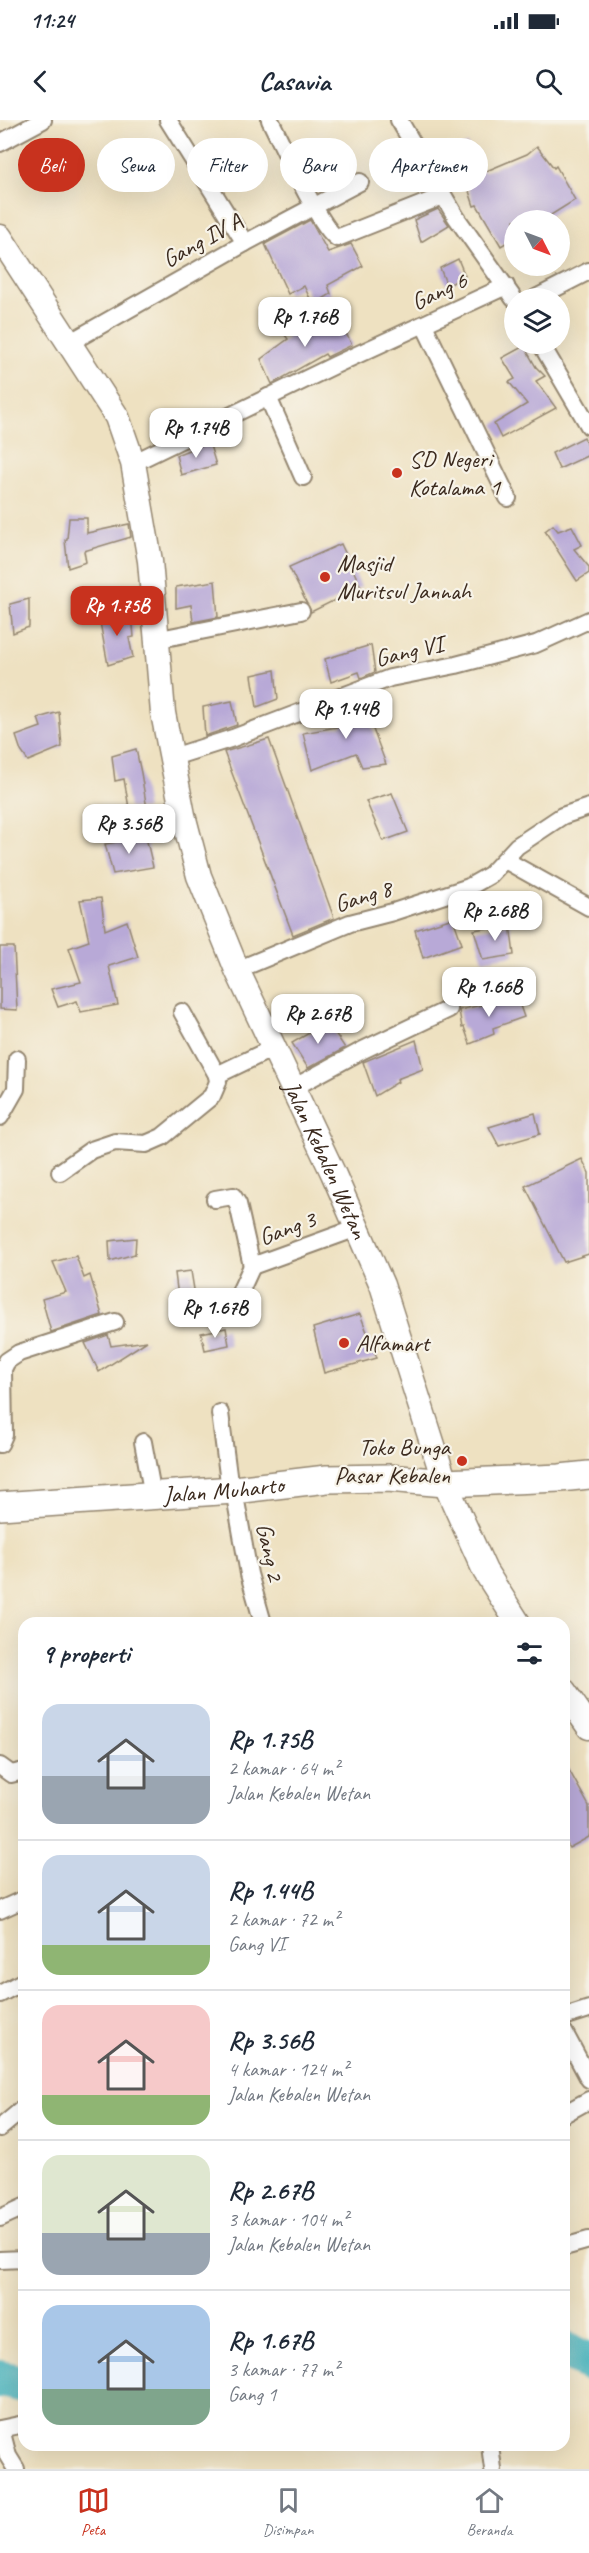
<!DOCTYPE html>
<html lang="id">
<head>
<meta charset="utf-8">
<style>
	body { margin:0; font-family:Caveat,sans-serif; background:#f2f2f3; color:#1f2937; height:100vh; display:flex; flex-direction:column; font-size:22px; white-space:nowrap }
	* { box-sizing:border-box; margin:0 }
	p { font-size:20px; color:#747a83 }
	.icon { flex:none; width:33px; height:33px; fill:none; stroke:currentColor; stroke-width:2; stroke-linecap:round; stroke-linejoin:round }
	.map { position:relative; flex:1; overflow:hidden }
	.sheet { position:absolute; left:18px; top:1497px; width:552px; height:834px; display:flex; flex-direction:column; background:#fff; border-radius:18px; box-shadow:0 6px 24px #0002 }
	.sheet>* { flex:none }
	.guide { position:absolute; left:18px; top:18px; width:554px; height:54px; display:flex; gap:12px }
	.needle { width:39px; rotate:132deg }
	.fabs { position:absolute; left:504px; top:90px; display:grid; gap:12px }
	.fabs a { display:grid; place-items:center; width:66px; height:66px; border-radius:50%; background:#fff; box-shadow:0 6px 24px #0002; font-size:30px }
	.price { position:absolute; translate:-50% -51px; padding:0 14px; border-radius:12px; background:#fff; color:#222; font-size:20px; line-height:39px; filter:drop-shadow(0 2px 3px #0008) }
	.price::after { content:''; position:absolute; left:50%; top:36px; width:18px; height:14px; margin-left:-9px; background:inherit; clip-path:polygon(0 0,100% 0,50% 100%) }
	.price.on { background:#c8321e; color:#fff }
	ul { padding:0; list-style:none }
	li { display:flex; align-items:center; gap:18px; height:150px; padding:0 24px }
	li+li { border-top:2px solid #e0e1e3 }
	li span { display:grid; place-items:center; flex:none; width:168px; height:120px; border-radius:18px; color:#555 }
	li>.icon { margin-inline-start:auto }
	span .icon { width:72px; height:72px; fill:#fffc; stroke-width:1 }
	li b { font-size:26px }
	h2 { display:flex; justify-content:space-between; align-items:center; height:72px; padding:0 24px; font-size:26px }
	.chip { padding:0 21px; border-radius:27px; background:#fff; box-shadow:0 6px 24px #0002; font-size:21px; line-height:54px }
	.chip.on { background:#c8321e; color:#fff }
	.status { display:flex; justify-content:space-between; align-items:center; height:42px; padding:0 30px; background:#fff; direction:ltr }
	.status svg { height:16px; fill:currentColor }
	header { display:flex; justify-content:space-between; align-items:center; height:78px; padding:0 24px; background:#fff; font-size:27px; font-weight:700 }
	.menu { display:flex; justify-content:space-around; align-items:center; height:84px; border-top:2px solid #e0e1e3; background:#fff; font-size:16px; color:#747a83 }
	.menu a { display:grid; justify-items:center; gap:3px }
	.menu .on { color:#c8321e }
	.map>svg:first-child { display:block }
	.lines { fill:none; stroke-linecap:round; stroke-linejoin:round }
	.river { stroke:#42b1bb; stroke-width:38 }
	.building { fill:#b8a9d7 }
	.street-casing { stroke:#948670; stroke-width:20 }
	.secondary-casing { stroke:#948670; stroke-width:27 }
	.primary-casing { stroke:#948670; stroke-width:30 }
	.street { stroke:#fff; stroke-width:16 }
	.secondary { stroke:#fff; stroke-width:24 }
	.primary { stroke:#fff; stroke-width:27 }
	.poi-dot { fill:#c8321e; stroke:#f7f3e8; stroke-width:2 }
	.labels { text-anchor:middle; stroke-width:4.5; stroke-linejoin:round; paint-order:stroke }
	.street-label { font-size:24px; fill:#3b2a1e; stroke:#f7f3e8 }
	.poi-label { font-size:24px; fill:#3b2a1e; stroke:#f7f3e8; text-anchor:start }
</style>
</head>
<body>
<div class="status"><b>11:24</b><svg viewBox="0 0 49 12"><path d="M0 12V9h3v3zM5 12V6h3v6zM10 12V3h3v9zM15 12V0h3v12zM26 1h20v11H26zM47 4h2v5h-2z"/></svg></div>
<header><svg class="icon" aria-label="back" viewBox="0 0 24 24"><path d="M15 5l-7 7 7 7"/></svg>Casavia<svg class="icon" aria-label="search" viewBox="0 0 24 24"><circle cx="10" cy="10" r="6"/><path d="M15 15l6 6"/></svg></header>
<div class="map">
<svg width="589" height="2349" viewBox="0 0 589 2349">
	<rect width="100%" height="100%" fill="#f7f3e8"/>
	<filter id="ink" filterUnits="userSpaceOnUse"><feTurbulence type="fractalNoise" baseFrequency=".0167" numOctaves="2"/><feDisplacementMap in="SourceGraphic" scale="12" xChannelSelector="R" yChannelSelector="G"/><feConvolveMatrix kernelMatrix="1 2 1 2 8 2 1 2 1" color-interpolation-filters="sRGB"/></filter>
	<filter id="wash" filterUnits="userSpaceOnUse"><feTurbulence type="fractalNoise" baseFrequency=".008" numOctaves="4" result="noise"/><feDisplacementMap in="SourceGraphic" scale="24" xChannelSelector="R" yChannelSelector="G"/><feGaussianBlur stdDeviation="1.35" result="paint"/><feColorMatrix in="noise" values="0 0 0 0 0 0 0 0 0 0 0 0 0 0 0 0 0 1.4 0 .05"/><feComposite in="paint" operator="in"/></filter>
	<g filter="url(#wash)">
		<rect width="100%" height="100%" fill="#eee1c1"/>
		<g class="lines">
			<g class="river">
				<path d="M564,2230L589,2242"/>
				<path d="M0,2259L24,2264"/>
			</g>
		</g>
		<g id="blocks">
			<g class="building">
				<path d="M467,24L484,52L527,34L537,26L554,48L556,46L575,80L543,100H514V118L501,126L477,85L474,86L465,59L459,62L444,35Z"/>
				<path d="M438,89L449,105L421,122L414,100Z"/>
				<path d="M310,100L328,132L351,124L363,146L328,165L331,174L313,185L304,166L288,174L265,124Z"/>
				<path d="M458,139L465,156L447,166L440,148Z"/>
				<path d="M324,196L329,205L339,200L352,225L327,237L325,234L272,264L261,239L288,219L285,215Z"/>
				<path d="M524,226L536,247L545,256L536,261L556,288L501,318L494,304L527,284L509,262L515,259L502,238Z"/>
				<path d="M584,317L589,328V335L559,349L552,333Z"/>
				<path d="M209,322L216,345L181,355L176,335Z"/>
				<path d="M69,398H87V413L129,404L131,417L84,431L86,442L68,448L65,420L67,419Z"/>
				<path d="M553,405L558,411L572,406L582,425L574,429L589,447V453L577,461L545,411Z"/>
				<path d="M341,424L361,467L311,492L289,447Z"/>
				<path d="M215,461L218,497L193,502L191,485L176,488V467Z"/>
				<path d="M29,479V507L13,513L10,484Z"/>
				<path d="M132,495L134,517L129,518L133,537L108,545L99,497Z"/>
				<path d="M371,525L375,552L361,558L359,552L331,562L325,539Z"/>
				<path d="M275,550L278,579L257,587L252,555Z"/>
				<path d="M362,580L386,644L362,647L356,633L312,650L303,613L343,606L336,590Z"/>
				<path d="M232,581L237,605L205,616L203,587Z"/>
				<path d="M59,592L62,627L28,641L21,631L16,616L41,607L38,598Z"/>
				<path d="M269,619L334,798L293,815L224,632Z"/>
				<path d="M136,629L141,653L147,689L129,688L124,659L115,661L112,636Z"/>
				<path d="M392,673L408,712L383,721L366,681Z"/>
				<path d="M146,717L153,747L113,754L105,724Z"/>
				<path d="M101,778L105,810L127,801L138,837L109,846L118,885L81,892L77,881L58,887L51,869L81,862L69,828L89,821L80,780Z"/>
				<path d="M453,798L462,824L423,838L415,810Z"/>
				<path d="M510,804L514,835L483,840L474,810Z"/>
				<path d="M0,827H14L17,890L0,889Z"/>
				<path d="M517,877L524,897L493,908L494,914L470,924L464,907L462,908L459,890Z"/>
				<path d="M328,902L345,928L308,948L292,923Z"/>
				<path d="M416,920L423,949L397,959L398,962L375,976L363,942Z"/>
				<path d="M535,993L540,1014L499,1026L489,1007Z"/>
				<path d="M582,1039L589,1053V1134L564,1142L525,1066Z"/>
				<path d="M136,1118L135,1134L110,1141L109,1121Z"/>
				<path d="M76,1136L84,1158L90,1155L102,1195L51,1212L42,1179L66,1172L53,1142Z"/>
				<path d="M191,1151L196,1182L179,1185L175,1153Z"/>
				<path d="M360,1194L377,1238L324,1253L313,1208Z"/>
				<path d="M226,1208L229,1225L205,1230L201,1213Z"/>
				<path d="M108,1215L111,1226L147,1221L99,1252L85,1223Z"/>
				<path d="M564,1641L589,1686V1717L569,1728L564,1719Z"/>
			</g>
		</g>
	</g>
	<g filter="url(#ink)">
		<use href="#blocks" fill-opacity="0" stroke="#948670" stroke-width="1.5"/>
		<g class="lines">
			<g class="street-casing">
				<g id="street">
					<path d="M168,0L245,123"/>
					<path d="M270,0C282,23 319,107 337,118L443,76"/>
					<path d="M399,0L456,97L514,179"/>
					<path d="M0,23L43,0"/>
					<path d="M536,178L589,151"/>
					<path d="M424,205L508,378"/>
					<path d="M69,223L245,123L360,62"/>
					<path d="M541,224L589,306"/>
					<path d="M268,277L303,357"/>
					<path d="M133,343L335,245L506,166"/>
					<path d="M155,520L301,491"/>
					<path d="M173,637L233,618L390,558L456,545L536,524L589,500"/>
					<path d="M505,740L589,787"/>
					<path d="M237,850L350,803L393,792L469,767L490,755L517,726L562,696L589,687"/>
					<path d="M182,892L217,955L273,928"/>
					<path d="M293,968L363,930L449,889"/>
					<path d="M0,997L16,969L17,939"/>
					<path d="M60,1052L91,1030L115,1022L146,1024L162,1017L212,976L218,962L217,955"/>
					<path d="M215,1079L233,1076L238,1084L252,1146L357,1108"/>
					<path d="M241,1170L252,1146"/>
					<path d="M220,1293L230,1370"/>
					<path d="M143,1322L153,1376"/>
					<path d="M0,1324L4,1315L3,1249L7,1241L19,1233L115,1202"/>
					<path d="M234,1370L249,1454L263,1503"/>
					<path d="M0,1646L11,1654L24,1651"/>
					<path d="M0,1790L24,1779"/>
					<path d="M0,1874L24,1861"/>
					<path d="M564,1897L589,1889"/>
					<path d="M564,1912L589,1959"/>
					<path d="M564,1994L589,1980"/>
					<path d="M0,2008L24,1988"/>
					<path d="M0,2098L24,2087"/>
					<path d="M564,2127L589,2120"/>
					<path d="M0,2140L24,2139"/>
					<path d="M0,2309L24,2304"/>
					<path d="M1,2309L8,2336L16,2349"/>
					<path d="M490,2325L493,2349"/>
				</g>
			</g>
			<g class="secondary-casing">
				<g id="secondary">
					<path id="s1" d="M0,117L117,297L133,343L150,441L163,593L183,695L199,756L237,850L333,1053L382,1165L445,1363L485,1451L518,1503"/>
					<path d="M564,1571L589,1607"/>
				</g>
			</g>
			<g class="primary-casing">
				<g id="primary">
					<path id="s2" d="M0,1386L234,1370L327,1359L388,1358L445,1363L560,1358L589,1355"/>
				</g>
			</g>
			<use href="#street" class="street"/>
			<use href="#secondary" class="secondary"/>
			<use href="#primary" class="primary"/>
		</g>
	</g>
	<g class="poi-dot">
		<circle cx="397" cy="353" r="6"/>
		<circle cx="325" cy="457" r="6"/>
		<circle cx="344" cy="1223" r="6"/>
		<circle cx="462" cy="1341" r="6"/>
	</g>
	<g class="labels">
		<g class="street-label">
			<text transform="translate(202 120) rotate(-29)" y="8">Gang IV A</text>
			<text transform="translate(439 171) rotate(-25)" y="8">Gang 6</text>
			<text transform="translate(409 531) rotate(-13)" y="8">Gang VI</text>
			<text transform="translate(363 776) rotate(-17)" y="8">Gang 8</text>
			<text dy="8" stroke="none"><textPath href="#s1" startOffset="993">Jalan Kebalen Wetan</textPath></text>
			<text transform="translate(287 1108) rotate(-20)" y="8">Gang 3</text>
			<text dy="8" stroke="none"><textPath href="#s2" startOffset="224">Jalan Muharto</textPath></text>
			<text transform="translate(270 1432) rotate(78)" y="8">Gang 2</text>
		</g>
		<g class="poi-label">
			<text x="409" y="347">SD Negeri<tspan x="409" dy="28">Kotalama 1</tspan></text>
			<text x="337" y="451">Masjid<tspan x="337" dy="28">Muritsul Jannah</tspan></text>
			<text x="356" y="1231">Alfamart</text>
			<text x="450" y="1335" text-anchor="end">Toko Bunga<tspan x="450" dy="28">Pasar Kebalen</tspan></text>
		</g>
	</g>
</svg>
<div class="fabs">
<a><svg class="needle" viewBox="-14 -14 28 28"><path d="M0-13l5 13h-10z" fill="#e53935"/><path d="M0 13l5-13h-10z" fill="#747a83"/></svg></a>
<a><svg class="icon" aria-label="layers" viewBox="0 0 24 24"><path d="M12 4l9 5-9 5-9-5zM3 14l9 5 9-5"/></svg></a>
</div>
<b class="price" style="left:305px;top:228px">Rp 1.76B</b>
<b class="price" style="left:196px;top:339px">Rp 1.74B</b>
<b class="price on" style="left:117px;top:517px">Rp 1.75B</b>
<b class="price" style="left:346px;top:620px">Rp 1.44B</b>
<b class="price" style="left:129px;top:735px">Rp 3.56B</b>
<b class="price" style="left:495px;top:822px">Rp 2.68B</b>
<b class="price" style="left:489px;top:898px">Rp 1.66B</b>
<b class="price" style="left:318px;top:925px">Rp 2.67B</b>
<b class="price" style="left:215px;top:1219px">Rp 1.67B</b>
<div class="guide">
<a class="chip on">Beli</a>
<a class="chip">Sewa</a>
<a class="chip">Filter</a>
<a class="chip">Baru</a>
<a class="chip">Apartemen</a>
</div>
<section class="sheet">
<h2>9 properti<svg class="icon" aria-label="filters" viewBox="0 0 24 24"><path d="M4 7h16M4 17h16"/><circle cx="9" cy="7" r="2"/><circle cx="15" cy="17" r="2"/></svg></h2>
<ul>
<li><span style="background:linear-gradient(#c9d6e8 60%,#9aa5b1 0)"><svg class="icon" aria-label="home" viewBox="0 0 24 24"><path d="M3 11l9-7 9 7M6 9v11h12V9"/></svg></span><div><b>Rp 1.75B</b><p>2 kamar · 64 m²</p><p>Jalan Kebalen Wetan</p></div></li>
<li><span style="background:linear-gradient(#c9d6e8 75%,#8fb573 0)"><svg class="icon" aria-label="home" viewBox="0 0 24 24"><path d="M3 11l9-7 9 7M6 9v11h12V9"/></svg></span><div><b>Rp 1.44B</b><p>2 kamar · 72 m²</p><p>Gang VI</p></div></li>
<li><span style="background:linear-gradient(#f6c9c9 75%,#8fb573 0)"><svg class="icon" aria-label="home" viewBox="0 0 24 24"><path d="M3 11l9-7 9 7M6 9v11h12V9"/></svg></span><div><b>Rp 3.56B</b><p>4 kamar · 124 m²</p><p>Jalan Kebalen Wetan</p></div></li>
<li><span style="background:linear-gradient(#dfe7d0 65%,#9aa5b1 0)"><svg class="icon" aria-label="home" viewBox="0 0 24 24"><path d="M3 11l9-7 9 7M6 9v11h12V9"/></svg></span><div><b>Rp 2.67B</b><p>3 kamar · 104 m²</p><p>Jalan Kebalen Wetan</p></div></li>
<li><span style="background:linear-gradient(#a9c7e8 70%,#7fa58c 0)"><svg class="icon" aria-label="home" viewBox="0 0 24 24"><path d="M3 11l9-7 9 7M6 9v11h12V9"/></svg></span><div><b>Rp 1.67B</b><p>3 kamar · 77 m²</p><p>Gang 1</p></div></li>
</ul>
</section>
</div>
<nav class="menu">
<a class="on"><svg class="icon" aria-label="map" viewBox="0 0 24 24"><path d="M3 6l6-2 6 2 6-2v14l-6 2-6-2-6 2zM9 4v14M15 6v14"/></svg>Peta</a>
<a><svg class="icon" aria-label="saved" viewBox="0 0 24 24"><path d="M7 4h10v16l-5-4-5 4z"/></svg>Disimpan</a>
<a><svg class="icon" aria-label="home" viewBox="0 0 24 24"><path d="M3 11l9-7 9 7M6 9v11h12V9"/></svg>Beranda</a>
</nav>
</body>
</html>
